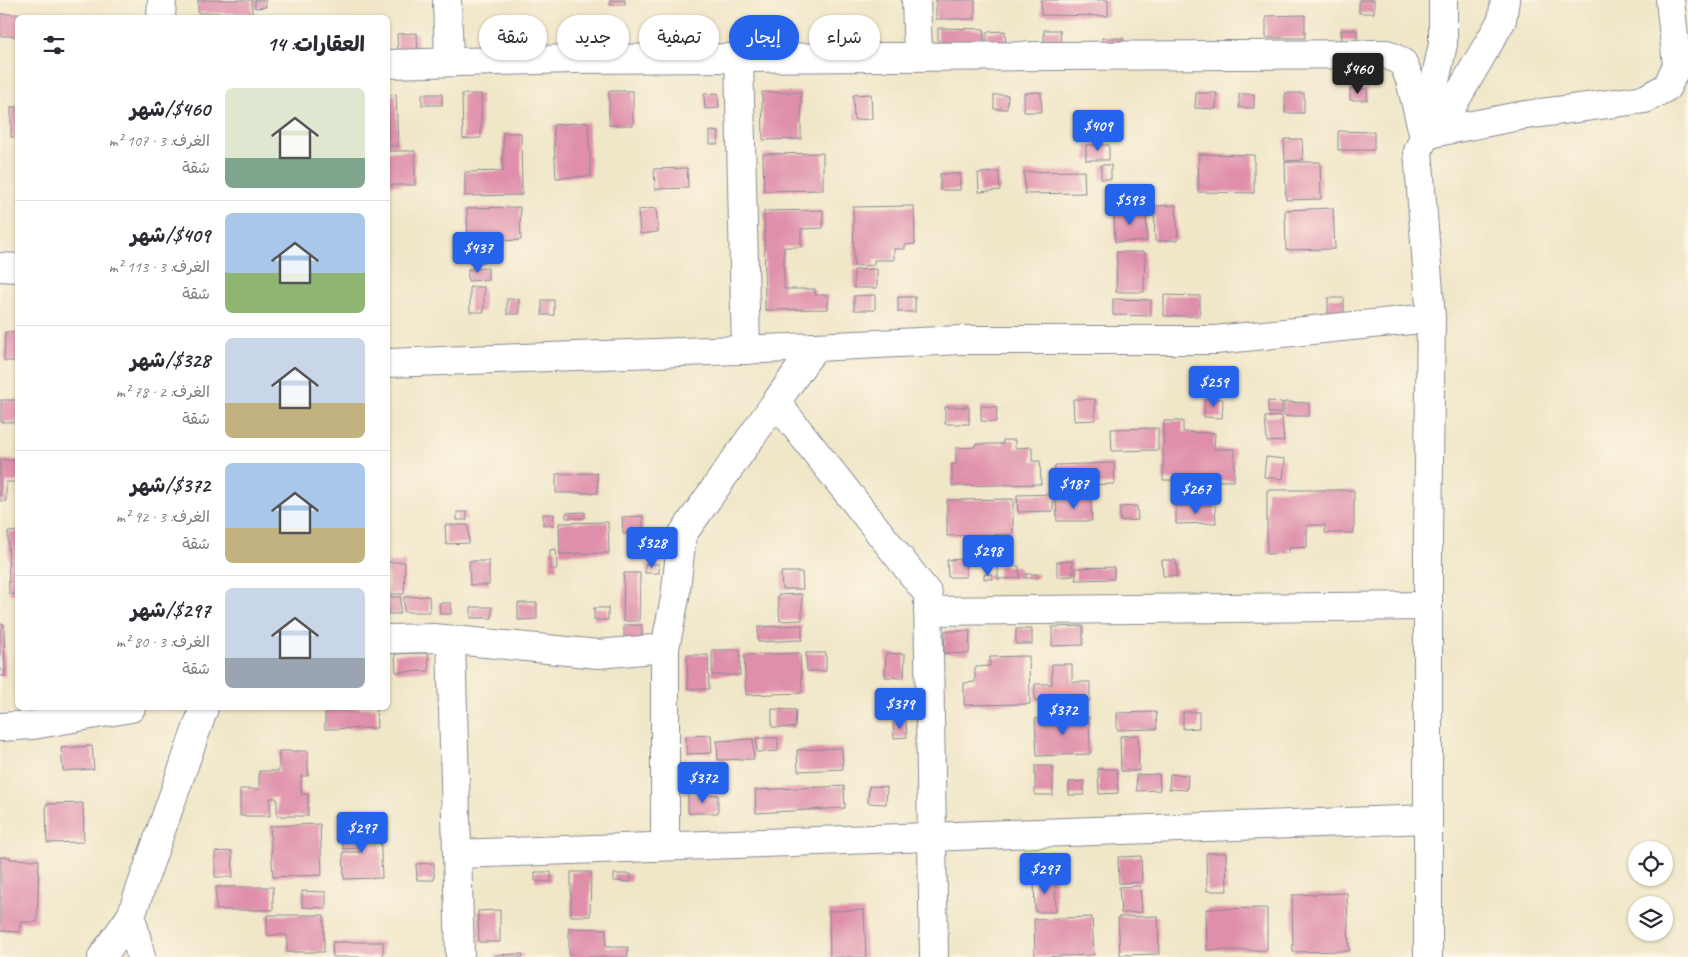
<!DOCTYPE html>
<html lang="ar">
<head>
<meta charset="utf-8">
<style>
	body { margin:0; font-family:Caveat,"Playpen Sans Arabic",sans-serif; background:#f2f2f3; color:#2b2b33; direction:rtl; height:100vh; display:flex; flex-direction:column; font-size:19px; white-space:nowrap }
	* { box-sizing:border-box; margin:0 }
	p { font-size:16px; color:#7c7c81 }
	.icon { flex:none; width:28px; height:28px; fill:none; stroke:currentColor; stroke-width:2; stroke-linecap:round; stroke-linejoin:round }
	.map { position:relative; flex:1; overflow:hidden; direction:ltr }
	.panel { position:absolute; left:15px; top:15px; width:375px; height:695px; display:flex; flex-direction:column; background:#fff; border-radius:8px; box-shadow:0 1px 4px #0004; direction:rtl }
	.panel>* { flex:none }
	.hud { position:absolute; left:405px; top:15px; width:475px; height:45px; direction:rtl; display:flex; gap:10px }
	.tools { position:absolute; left:1628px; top:841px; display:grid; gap:10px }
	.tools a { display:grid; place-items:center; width:45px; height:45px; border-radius:50%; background:#fff; box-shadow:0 1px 4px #0004; font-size:25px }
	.price { position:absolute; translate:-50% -42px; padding:0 11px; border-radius:5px; background:#2563eb; color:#fff; font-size:16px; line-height:32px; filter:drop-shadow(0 1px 2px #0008) }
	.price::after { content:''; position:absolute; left:50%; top:30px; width:15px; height:11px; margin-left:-8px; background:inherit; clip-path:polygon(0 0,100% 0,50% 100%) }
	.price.current { background:#222; color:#fff }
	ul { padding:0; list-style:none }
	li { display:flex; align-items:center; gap:15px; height:125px; padding:0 25px }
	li+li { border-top:1px solid #e1e1e2 }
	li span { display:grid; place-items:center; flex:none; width:140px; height:100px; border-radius:8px; color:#555 }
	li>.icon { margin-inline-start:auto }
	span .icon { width:60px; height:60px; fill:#fffc; stroke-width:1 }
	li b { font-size:21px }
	h2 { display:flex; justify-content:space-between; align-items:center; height:60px; padding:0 25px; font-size:21px }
	.chip { padding:0 18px; border-radius:22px; background:#fff; box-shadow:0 1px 4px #0004; font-size:18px; line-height:45px }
	.chip.current { background:#2563eb; color:#fff }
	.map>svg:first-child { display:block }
	.building { fill:#df8faa }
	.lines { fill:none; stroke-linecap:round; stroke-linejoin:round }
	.minor-casing { stroke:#868a93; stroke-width:30 }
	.tertiary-casing { stroke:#868a93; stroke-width:30 }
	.minor { stroke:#fff; stroke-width:28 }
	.tertiary { stroke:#fff; stroke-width:28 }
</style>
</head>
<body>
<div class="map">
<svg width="1688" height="957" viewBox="0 0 1688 957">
	<rect width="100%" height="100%" fill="#fcf5e5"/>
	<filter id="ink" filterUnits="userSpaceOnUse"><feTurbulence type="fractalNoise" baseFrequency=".02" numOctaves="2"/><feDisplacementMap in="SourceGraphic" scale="10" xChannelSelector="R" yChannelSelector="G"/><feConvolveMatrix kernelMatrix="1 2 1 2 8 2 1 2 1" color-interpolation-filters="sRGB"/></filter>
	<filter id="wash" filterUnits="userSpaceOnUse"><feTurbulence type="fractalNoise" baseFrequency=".0096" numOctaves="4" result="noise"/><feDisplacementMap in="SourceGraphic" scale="20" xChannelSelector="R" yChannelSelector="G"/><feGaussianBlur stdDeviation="1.12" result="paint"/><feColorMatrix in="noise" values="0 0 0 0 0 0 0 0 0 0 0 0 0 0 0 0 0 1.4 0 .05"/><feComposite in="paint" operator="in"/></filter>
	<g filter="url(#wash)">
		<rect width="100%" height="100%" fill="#f0e6c8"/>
		<g id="blocks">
			<g class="building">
				<rect x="198" y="0" width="54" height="13"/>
				<path d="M255,0H265L266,7L255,8Z"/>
				<rect x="610" y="0" width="15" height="5"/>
				<rect x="936" y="0" width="39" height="19"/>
				<path d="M1041,0H1108V16L1041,15Z"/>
				<rect x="1359" y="0" width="15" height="13"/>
				<path d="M0,14H20V18H18V36H0Z"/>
				<path d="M1305,15V38H1266V16Z"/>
				<path d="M938,28L984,29V46H938Z"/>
				<path d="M1044,30H1060L1061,45H1044Z"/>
				<path d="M1341,30H1357V42H1342Z"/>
				<path d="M1005,31L1006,45L987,46V32Z"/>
				<path d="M417,33L418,53L398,54L397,34Z"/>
				<rect x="1102" y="38" width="21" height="12"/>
				<rect x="1350" y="89" width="17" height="11"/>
				<rect x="609" y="91" width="24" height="34"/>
				<path d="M762,92H801V139L763,140Z"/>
				<path d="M1041,92L1042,112H1024V93Z"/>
				<path d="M718,93L719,108L705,109L704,94Z"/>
				<path d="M1196,93H1217L1216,109L1195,108Z"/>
				<rect x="1285" y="93" width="19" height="20"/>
				<path d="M396,94L398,146H388V95Z"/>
				<rect x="422" y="94" width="20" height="11"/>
				<path d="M462,94H481V138L463,139Z"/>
				<path d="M871,94L872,119L854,120L853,95Z"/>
				<rect x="1239" y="94" width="15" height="14"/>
				<path d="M994,95H1008L1007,109H994Z"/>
				<rect x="11" y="107" width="7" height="30"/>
				<path d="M588,122L591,176L556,178L553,125Z"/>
				<path d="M710,131L719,132L718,144H710Z"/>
				<path d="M1338,131L1374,132V150H1338Z"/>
				<path d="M503,133H521L522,195L465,196V172L503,171Z"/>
				<path d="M1284,139H1302L1303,160L1285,161Z"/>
				<rect x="1086" y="145" width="23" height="15"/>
				<rect x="388" y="151" width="27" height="34"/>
				<path d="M823,153V190L764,191L763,154Z"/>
				<path d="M1199,154L1254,155V193L1198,192Z"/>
				<path d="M1285,162H1320L1321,199L1286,200Z"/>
				<rect x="1101" y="165" width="10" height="14"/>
				<path d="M687,168L688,188L655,189L654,169Z"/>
				<path d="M1084,171L1085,193L1025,194L1024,172Z"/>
				<path d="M999,172L1000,190L979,192L978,173Z"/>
				<rect x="940" y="174" width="20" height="16"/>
				<path d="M1176,205L1178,240L1155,241L1154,206Z"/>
				<path d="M914,206L915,244L905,245V249H894V260H874V265L854,266L853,207Z"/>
				<path d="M520,207L521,240L468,242L467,208Z"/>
				<path d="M656,208L658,232L640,234L638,210Z"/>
				<path d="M1333,208L1335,249L1286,250L1285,210Z"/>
				<path d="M823,210V228L801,229V247H784V289H815V295H828V309L765,310L764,211Z"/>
				<path d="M1114,211H1146L1147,241L1115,242Z"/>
				<path d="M468,247H485L486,262L468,263Z"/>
				<path d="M1117,252H1145L1144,292H1116Z"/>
				<path d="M488,268V280L468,281V269Z"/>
				<path d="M877,269V288H854V270Z"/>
				<rect x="470" y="287" width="14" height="25"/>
				<path d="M875,295V310H854V296Z"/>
				<path d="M1164,295L1200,296V316H1164Z"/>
				<rect x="898" y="297" width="17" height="15"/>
				<rect x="1328" y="298" width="16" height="18"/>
				<rect x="507" y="299" width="12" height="15"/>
				<path d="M1113,299L1151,300V316L1113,315Z"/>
				<rect x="542" y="300" width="12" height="15"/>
				<path d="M5,332H18V361H4Z"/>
				<path d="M1073,399H1095V420L1074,421Z"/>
				<path d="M1205,399H1223L1222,418L1204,417Z"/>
				<rect x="1" y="400" width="17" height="22"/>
				<path d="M1268,401L1282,402V413H1268Z"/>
				<path d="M1284,402L1309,403V416H1284Z"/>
				<path d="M981,406L997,407L996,422L981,421Z"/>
				<rect x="945" y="407" width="24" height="17"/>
				<path d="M1282,416L1284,441L1267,442L1265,417Z"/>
				<path d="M1164,421H1183V432L1215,433L1214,449H1235L1234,481L1163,480Z"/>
				<path d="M1158,428V450L1112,451L1111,429Z"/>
				<path d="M1003,440H1015V448L1032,447V461H1040L1041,484L952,486V464H956V448L975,447V444H1003Z"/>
				<path d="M1266,457L1285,459L1283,479L1264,477Z"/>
				<path d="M0,460H18V482H6V501H0Z"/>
				<path d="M1114,463L1115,484L1055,486V465Z"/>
				<path d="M597,473L598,493H556V474Z"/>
				<path d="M1267,490H1354V533H1325V525H1307V547L1289,548V553L1267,554Z"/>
				<path d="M1053,494V511L1018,512L1017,495Z"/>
				<path d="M1091,498L1092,521H1057L1056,499Z"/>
				<path d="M1013,499V534L947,536V500Z"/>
				<path d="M1215,505L1216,523L1176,524V506Z"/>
				<path d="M1137,506L1138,520L1120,521V507Z"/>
				<rect x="457" y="512" width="10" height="8"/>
				<path d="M585,512V518H566V513Z"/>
				<rect x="543" y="514" width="11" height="11"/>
				<path d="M643,516V533L623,534L622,517Z"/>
				<path d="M608,522L609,553L560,554L559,523Z"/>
				<path d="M445,525H468L469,543L446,544Z"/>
				<path d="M18,531V594H9L8,532Z"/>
				<path d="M556,549L557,569H550V550Z"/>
				<path d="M966,559V577H948L947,560Z"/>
				<path d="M1162,560H1176L1177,576H1163Z"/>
				<path d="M469,561H489V585H470Z"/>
				<path d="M1072,561L1073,576L1057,577V562Z"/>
				<path d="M388,562H405L404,594H388Z"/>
				<rect x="645" y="564" width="14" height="9"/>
				<path d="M998,566H1019L1020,578L998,579Z"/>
				<path d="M1114,567V579L1076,580L1075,568Z"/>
				<path d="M781,572H802L803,589H782Z"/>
				<path d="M624,573H640L639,621H623Z"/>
				<path d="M984,574H992L993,579H984Z"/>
				<rect x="1026" y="574" width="12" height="4"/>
				<path d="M802,594V620L780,621L778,595Z"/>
				<path d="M429,596L430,612H404V597Z"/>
				<path d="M388,597H401L400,614H388Z"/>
				<path d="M439,603H451V614H440Z"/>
				<path d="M518,603H537V619L518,620Z"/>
				<rect x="471" y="607" width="21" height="11"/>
				<rect x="594" y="608" width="14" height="12"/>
				<path d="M0,624H4L5,676H0Z"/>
				<path d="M624,625H642V641L624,642Z"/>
				<path d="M802,625V640L758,642V627Z"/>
				<path d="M1083,626V645L1052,646V627Z"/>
				<rect x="1016" y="629" width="16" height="15"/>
				<path d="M945,631H970L969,654L944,653Z"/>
				<rect x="712" y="650" width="28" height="25"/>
				<path d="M428,653L429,671L396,672L395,654Z"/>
				<path d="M800,653L802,693L746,695L744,655Z"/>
				<path d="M806,653H826V671H807Z"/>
				<path d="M886,653L905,654L904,678L885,677Z"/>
				<path d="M687,655H708L709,689H688Z"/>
				<path d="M1029,656L1030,704L964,705V683L975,682V667L990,666V657Z"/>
				<path d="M1052,664H1072V682H1090V701H1035V684H1052Z"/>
				<path d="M325,708H376L377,728L325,729Z"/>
				<path d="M772,709L796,710L795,728L772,727Z"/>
				<path d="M1156,712L1157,729L1117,730V713Z"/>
				<path d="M1183,712H1199V728L1183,729Z"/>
				<path d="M1089,717L1090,754L1037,756L1035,719Z"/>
				<path d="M906,721L907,737L894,738L893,722Z"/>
				<path d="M711,735L712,753L687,754L686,736Z"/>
				<path d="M1138,735L1139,771H1121L1120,736Z"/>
				<path d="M756,738H778V751L757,752Z"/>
				<path d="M753,739L754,759L718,760L717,741Z"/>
				<path d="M92,746L94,769L63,771L61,748Z"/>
				<path d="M842,748L843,769L798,771L797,750Z"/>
				<path d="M279,751H308V776H301V794H308V816H277V798H270V816H240V789H259V771H279Z"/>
				<rect x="1035" y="766" width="18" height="29"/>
				<path d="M1098,769H1117L1118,793L1099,794Z"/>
				<path d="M1159,774L1160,790L1137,791L1136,775Z"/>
				<path d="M1170,774L1188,775L1187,790L1169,789Z"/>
				<path d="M1084,781V795H1069V782Z"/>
				<path d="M844,786L845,808L756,813L755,790Z"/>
				<path d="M869,786L887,787L886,804L868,803Z"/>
				<path d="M688,794L718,795V813H688Z"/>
				<path d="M83,803L84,842L47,843L46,804Z"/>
				<path d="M320,824L322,875L273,877L270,826Z"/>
				<path d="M380,828L382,878L344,879L343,852H360V848L343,849L342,829Z"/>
				<path d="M232,851L233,877H215V852Z"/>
				<path d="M1206,853H1226L1227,891H1207Z"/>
				<path d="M1141,856L1142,882L1119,883L1118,857Z"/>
				<path d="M0,857H10V859L39,860L37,922H20V932L0,931Z"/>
				<path d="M434,863V880H417L416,864Z"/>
				<path d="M535,872H551V882L535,881Z"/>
				<path d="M571,872H591L590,916H571Z"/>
				<path d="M614,874H631V882L614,881Z"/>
				<path d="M1055,878L1056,912H1035L1034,879Z"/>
				<path d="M1140,886L1142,912L1121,913L1119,887Z"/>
				<rect x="216" y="887" width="57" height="23"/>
				<path d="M302,891L326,892V908L302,907Z"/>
				<path d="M1347,893L1349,951L1293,952L1292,895Z"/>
				<path d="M1267,908V950H1207L1206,909Z"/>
				<path d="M500,910V942H479L478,911Z"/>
				<path d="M864,910L866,957H830L829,911Z"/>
				<path d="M267,915H324V952H287V935H267Z"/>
				<path d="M1158,916L1159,954L1120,955L1118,917Z"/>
				<path d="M1092,917L1094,955L1035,957L1034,919Z"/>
				<path d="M569,928L606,929V947H628V957H569Z"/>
				<path d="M332,942H383V957H333Z"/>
				<path d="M523,954V957H494V955Z"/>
			</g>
		</g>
	</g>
	<g filter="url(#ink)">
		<use href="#blocks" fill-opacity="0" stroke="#868a93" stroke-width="1"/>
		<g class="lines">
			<g class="minor-casing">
				<g id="minor">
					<path d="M447,0L449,62"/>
					<path d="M916,0L918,56"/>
					<path d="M161,18L162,0"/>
					<path d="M739,58L746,350"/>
					<path d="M388,64L572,59L1387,54L1403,63L1410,80L1424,137"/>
					<path d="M1425,128L1443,44V0"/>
					<path d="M1437,132L1502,20L1505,0"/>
					<path d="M0,267L18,268"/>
					<path d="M388,363L815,347"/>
					<path d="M776,402L928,594L934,957"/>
					<path d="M928,611L1428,606"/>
					<path d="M388,639L434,638L598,654L665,648L675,598L682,535L815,347L961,340H1215L1431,318"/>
					<path d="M451,640L460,957"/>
					<path d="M665,648V846"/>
					<path d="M0,727L33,725L131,708"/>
					<path d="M457,854L1428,819"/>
					<path d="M131,916L141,957"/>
					<path d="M102,957L131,916L204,708"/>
				</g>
			</g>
			<g class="tertiary-casing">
				<path id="tertiary" d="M1428,957V534L1431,318L1418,151L1424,137L1437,132L1519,116L1645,99L1667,87L1677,65L1670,0"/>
			</g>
			<use href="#minor" class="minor"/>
			<use href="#tertiary" class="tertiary"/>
		</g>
	</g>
</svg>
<div class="tools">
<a><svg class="icon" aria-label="locate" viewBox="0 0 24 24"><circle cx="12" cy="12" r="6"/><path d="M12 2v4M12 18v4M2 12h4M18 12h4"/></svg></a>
<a><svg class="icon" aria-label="layers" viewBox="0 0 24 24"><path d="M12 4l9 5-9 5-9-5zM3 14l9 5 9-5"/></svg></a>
</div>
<b class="price current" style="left:1358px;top:95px">$460</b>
<b class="price" style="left:1098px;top:152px">$409</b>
<b class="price" style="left:1130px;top:226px">$593</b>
<b class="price" style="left:478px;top:274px">$437</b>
<b class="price" style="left:1214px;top:408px">$259</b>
<b class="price" style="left:1074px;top:510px">$187</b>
<b class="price" style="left:1196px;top:515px">$267</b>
<b class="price" style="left:652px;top:569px">$328</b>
<b class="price" style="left:988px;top:577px">$298</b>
<b class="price" style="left:900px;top:730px">$379</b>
<b class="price" style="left:1063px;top:736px">$372</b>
<b class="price" style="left:703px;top:804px">$372</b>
<b class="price" style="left:362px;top:854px">$297</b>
<b class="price" style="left:1045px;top:895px">$297</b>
<div class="hud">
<a class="chip">شراء</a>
<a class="chip current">إيجار</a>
<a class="chip">تصفية</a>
<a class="chip">جديد</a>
<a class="chip">شقة</a>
</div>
<section class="panel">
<h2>العقارات: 14<svg class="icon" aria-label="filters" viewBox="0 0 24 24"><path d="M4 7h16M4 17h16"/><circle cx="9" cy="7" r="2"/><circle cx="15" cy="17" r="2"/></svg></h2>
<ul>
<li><span style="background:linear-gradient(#dfe7d0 70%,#7fa58c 0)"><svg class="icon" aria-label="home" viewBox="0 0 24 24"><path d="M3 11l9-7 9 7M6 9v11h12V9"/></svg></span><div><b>$460/شهر</b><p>الغرف: 3 · 107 m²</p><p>شقة</p></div></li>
<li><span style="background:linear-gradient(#a9c7e8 60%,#8fb573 0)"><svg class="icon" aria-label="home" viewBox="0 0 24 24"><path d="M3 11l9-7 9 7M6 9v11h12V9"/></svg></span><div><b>$409/شهر</b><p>الغرف: 3 · 113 m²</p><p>شقة</p></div></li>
<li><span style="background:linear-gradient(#c9d6e8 65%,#c2b280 0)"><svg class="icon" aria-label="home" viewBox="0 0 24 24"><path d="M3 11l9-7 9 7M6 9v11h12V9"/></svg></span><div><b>$328/شهر</b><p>الغرف: 2 · 78 m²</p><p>شقة</p></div></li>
<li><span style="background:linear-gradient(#a9c7e8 65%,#c2b280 0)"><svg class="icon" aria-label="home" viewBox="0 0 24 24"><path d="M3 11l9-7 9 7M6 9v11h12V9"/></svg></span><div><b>$372/شهر</b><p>الغرف: 3 · 92 m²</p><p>شقة</p></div></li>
<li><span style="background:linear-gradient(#c9d6e8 70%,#9aa5b1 0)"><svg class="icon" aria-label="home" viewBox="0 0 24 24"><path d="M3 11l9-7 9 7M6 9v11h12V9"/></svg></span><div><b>$297/شهر</b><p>الغرف: 3 · 80 m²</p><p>شقة</p></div></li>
</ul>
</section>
</div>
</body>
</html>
